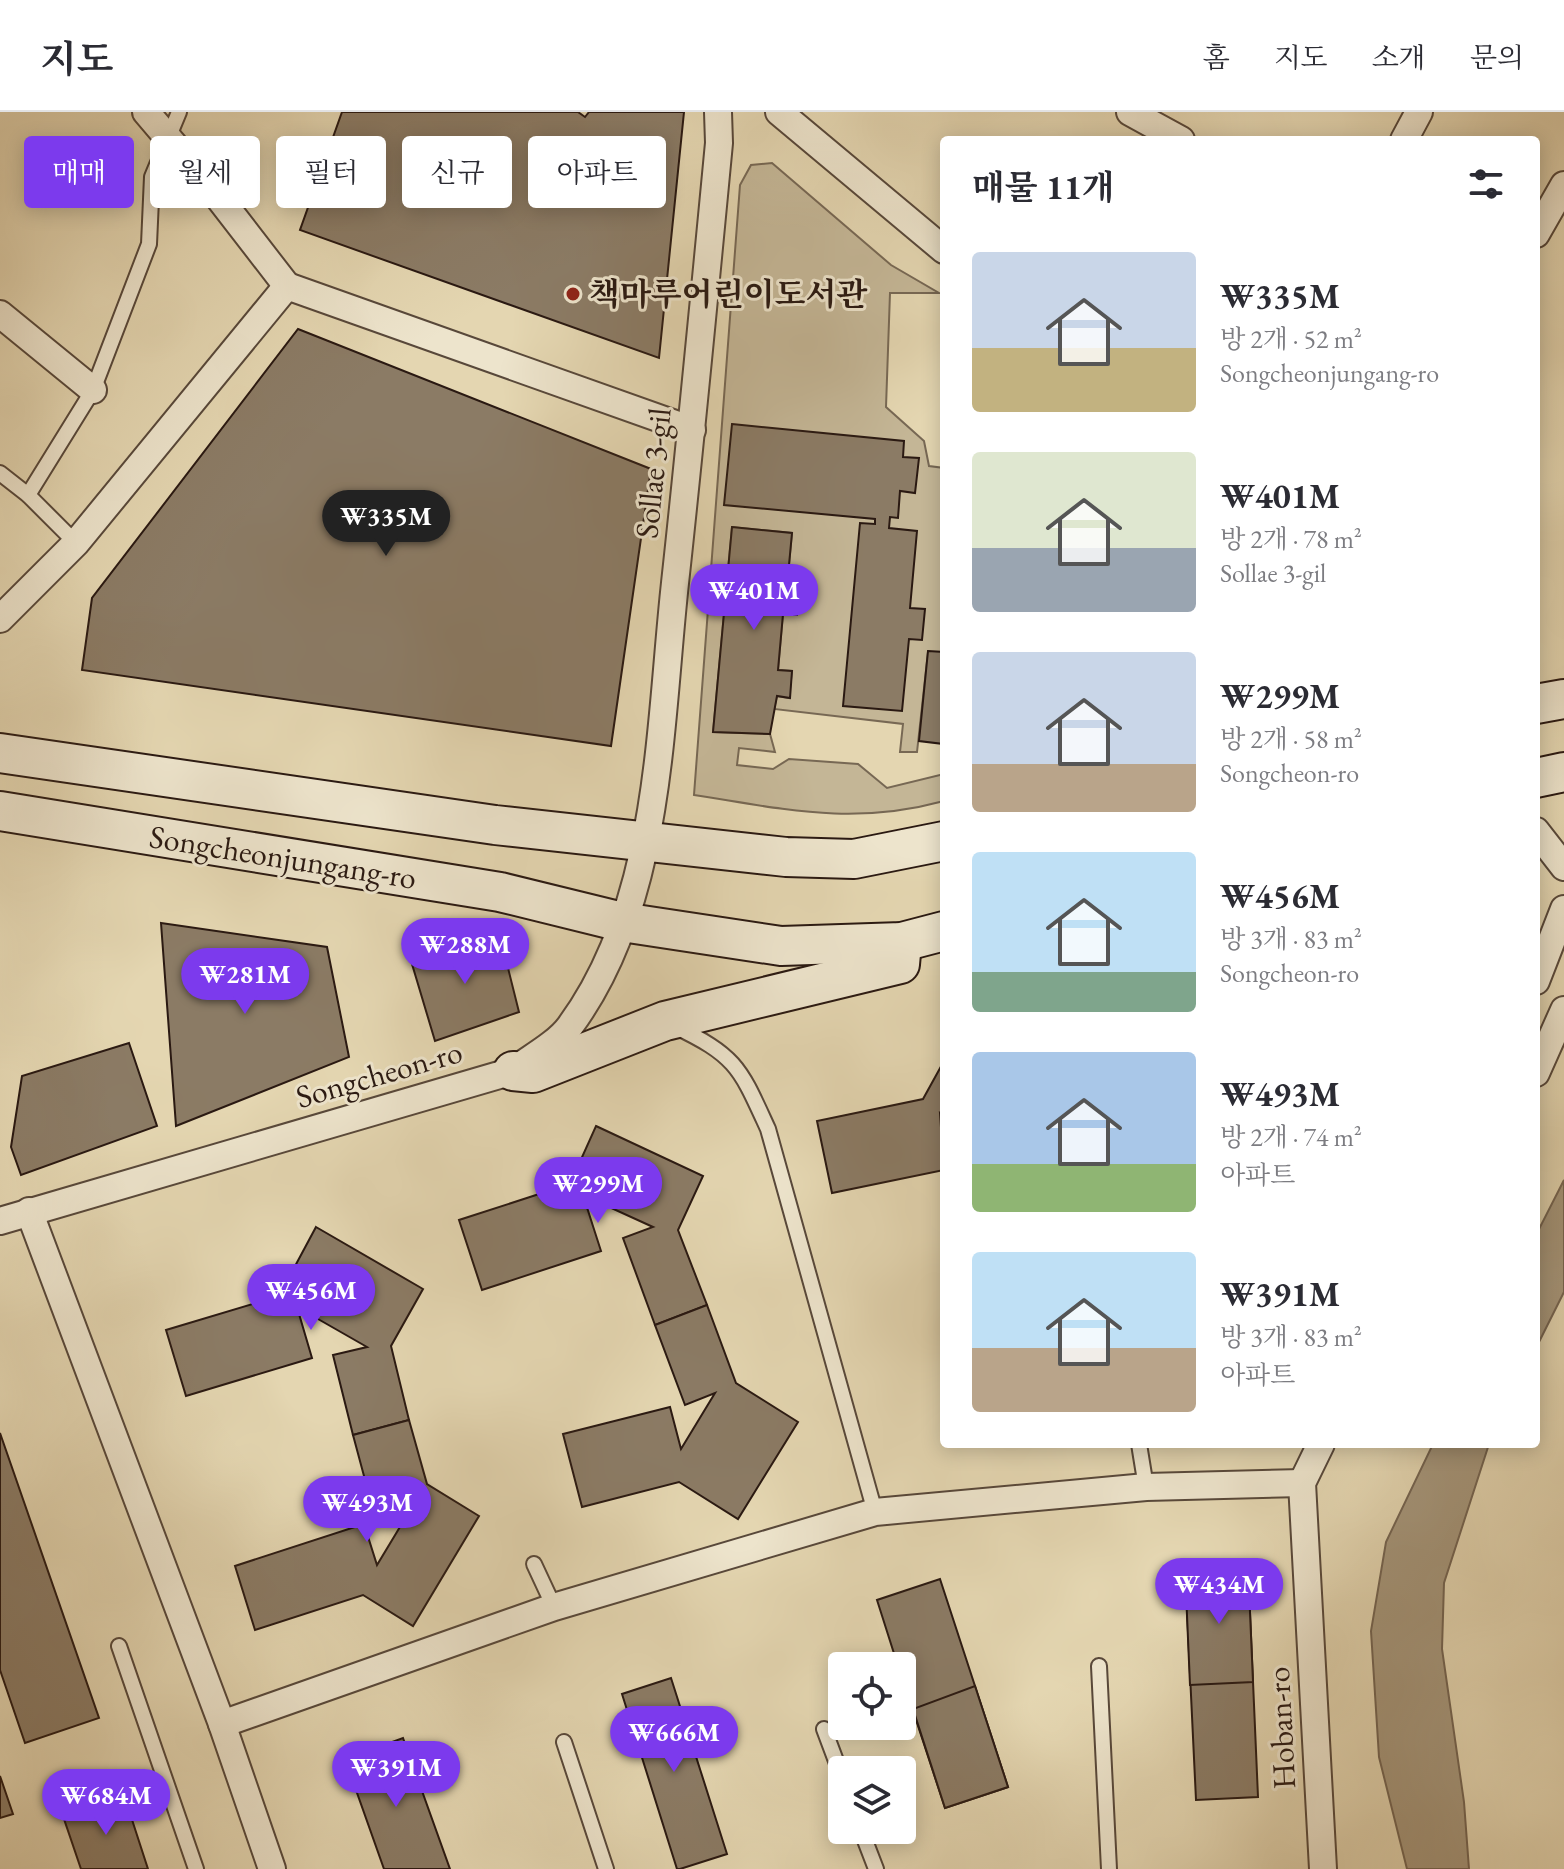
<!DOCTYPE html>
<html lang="ko">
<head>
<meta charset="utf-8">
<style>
	body { margin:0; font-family:"EB Garamond","Noto Serif KR",serif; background:#f7f7f7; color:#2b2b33; height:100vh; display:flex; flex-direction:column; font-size:30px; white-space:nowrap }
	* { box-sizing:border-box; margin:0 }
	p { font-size:26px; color:#7c7c81 }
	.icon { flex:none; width:44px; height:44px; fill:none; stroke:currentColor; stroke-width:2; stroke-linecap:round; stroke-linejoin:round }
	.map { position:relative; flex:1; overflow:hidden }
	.side { position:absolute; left:940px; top:24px; width:600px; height:1312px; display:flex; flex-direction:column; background:#fff; border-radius:8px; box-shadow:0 4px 20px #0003 }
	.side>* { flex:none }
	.guide { position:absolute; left:24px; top:24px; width:760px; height:72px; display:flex; gap:16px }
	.fabs { position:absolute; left:828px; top:1540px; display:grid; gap:16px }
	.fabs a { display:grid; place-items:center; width:88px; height:88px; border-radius:8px; background:#fff; box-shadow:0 4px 20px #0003; font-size:40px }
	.price { position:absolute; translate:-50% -68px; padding:0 18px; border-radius:28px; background:#7c3aed; color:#fff; font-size:26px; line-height:52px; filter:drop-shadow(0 2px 4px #0008) }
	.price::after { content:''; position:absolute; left:50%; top:48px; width:24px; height:18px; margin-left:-12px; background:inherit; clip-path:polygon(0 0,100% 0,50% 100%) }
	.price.on { background:#222; color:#fff }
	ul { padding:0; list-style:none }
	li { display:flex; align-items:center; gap:24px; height:200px; padding:0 32px }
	li span { display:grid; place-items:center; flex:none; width:224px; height:160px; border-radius:8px; color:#555 }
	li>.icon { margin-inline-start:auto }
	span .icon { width:96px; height:96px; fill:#fffc; stroke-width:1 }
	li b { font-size:34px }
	h2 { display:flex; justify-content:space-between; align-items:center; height:96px; padding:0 32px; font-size:34px }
	.chip { padding:0 28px; border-radius:8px; background:#fff; box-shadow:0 4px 20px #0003; font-size:28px; line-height:72px }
	.chip.on { background:#7c3aed; color:#fff }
	header { display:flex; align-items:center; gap:48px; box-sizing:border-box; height:112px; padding:0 40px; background:#fff; border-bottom:2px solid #e1e1e2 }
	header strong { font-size:38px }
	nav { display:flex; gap:44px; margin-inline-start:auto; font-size:28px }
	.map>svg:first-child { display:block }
	.green { fill:#c4b696; stroke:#776854; stroke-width:2 }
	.water { fill:#a5967b; stroke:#746451; stroke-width:2 }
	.building { fill:#8b7b65; stroke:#2a1912; stroke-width:2 }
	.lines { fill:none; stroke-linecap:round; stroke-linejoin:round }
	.lane-casing { stroke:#58483a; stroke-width:18 }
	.street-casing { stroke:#58483a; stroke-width:30 }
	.secondary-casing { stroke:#2a1912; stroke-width:42 }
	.lane { stroke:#ede4cc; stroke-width:14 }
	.street { stroke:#ede4cc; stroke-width:26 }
	.secondary { stroke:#ede4cc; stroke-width:38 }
	.poi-dot { fill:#8f2418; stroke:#ede4cc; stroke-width:3 }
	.labels { text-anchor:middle; stroke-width:6; stroke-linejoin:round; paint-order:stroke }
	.poi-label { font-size:32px; font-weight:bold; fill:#2a1912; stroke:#ede4cc; text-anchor:start }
	.street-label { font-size:32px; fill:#2a1912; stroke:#ede4cc }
</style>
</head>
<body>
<header>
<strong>지도</strong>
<nav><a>홈</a><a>지도</a><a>소개</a><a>문의</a></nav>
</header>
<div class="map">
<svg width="1564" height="1757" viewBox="0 0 1564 1757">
	<rect width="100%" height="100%" fill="#e4d6b1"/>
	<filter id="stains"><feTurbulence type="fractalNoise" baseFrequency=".0025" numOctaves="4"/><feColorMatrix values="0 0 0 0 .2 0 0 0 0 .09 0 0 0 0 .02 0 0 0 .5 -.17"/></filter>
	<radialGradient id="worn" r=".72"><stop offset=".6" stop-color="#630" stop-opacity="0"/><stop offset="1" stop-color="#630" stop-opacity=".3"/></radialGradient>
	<path class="green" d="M772,51L891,153L939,181H890L886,295L924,329L929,354L944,356V540H928L917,640H900L903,612L774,597L777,584L789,586L792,559L778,558L783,502H797L799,475L787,474L792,421L732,415L713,620L770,622L775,640L739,636L737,653L773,657L789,647L858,652L887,676L944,662V689C852,714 785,697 694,683L740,73L751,53Z"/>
	<g class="water">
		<path d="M1564,1068V1180L1536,1236V1123Z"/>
		<path d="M1433,1332H1489L1444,1471L1442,1537L1464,1690L1469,1757H1407L1379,1645L1371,1519L1386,1430Z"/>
	</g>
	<g class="building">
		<path d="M342,0H578L585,5L589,0H684L659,246L300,118Z"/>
		<path d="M298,217L651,357L611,634L82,558L92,486Z"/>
		<path d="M732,312L904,329L903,345L919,346L915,381L900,379L898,406L890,405L889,416L917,419L910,496L925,497L922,528L909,527L902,599L843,594L860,411L875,412V407L724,393Z"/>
		<path d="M732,415L792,421L787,474L799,475L797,503L783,502L778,558L792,559L790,586L777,584L770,622L713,620Z"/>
		<path d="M928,539L944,540V632L919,629Z"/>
		<path d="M161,811L327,835L349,945L176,1014Z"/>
		<path d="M500,824L519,900L435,929L409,842Z"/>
		<path d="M129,931L157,1014L21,1063L11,1035L22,964Z"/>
		<path d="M944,949V1004L940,1001L944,1058L832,1081L817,1009L923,987Z"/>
		<path d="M596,1014L703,1064L678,1118L707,1193L655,1213L623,1126L653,1115L583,1083L601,1139L482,1178L459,1108L570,1072Z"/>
		<path d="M316,1115L423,1177L391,1234L409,1308L353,1323L333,1243L367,1235L297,1195L312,1246L186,1284L166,1218L279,1184Z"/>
		<path d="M707,1193L736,1271L798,1310L738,1407L679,1370L582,1395L563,1322L670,1295L681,1337L715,1281L685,1293L655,1213Z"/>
		<path d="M409,1308L427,1372L479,1404L413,1514L363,1483L255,1518L235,1454L364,1412L377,1453L412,1395L375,1405L353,1323Z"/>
		<path d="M0,1321L99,1606L25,1631L0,1558Z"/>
		<path d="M1248,1454L1258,1685L1196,1688L1185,1457Z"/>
		<path d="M1248,1454L1253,1570L1190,1573L1185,1457Z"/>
		<path d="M940,1467L1008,1675L945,1696L902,1565V1554H898L877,1488Z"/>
		<path d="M671,1566L727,1742L680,1757H677L622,1582Z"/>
		<path d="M975,1574L1008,1675L945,1696L913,1597Z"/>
		<path d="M403,1626L450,1757H384L345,1647Z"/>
		<path d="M0,1664L13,1702L0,1706Z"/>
		<path d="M124,1683L148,1757H81L63,1704Z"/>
	</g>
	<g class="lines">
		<g class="lane-casing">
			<g id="lane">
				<path d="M0,361L28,383L76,431"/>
				<path d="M28,383L93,278L149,132L152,65L179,0"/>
				<path d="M674,914C737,944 740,956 768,1017L875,1400"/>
				<path d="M1139,1332L1146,1375"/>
				<path d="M534,1452L554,1495"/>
				<path d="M119,1534L196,1757"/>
				<path d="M1099,1554L1109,1757"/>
				<path d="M824,1617L842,1665"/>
				<path d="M564,1630L606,1757"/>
				<path d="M861,1718L876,1757"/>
			</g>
		</g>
		<g class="street-casing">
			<g id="street">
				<path d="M146,0L219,86L287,174"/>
				<path d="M779,0L944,138"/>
				<path d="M1130,0L1181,28"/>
				<path d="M1404,28L1419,0"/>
				<path d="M1536,122L1564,73"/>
				<path d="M0,202L93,278"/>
				<path d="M0,507L76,431L287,174L692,318"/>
				<path d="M1536,719L1564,755"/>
				<path d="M1536,869L1564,797"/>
				<path d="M1536,961L1564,898"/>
				<path d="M29,1099L222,1612L272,1757"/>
				<path d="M0,1109L513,959C530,946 557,932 570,914C661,790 659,618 675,471C691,325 705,178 719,31L718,0"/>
				<path d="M1321,1332L1302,1371L1323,1757"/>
				<path d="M222,1612L554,1495L875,1400L1146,1375L1302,1371"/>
			</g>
		</g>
		<g class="secondary-casing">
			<g id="secondary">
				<path d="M1536,592L1564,587"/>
				<path d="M0,641L495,713L786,745L854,747L944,729"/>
				<path d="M1536,666L1564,660"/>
				<path d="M0,699L500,780L622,810L781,834L902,830L944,819"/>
				<path d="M513,959L533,961L665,909L900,852L902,830"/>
			</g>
		</g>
		<use href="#lane" class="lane"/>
		<use href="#street" class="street"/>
		<use href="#secondary" class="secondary"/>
	</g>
	<circle class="poi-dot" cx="573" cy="182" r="8"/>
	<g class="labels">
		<g class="poi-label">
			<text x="589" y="193">책마루어린이도서관</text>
		</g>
		<g class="street-label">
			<text transform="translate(653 361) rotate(-84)" y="11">Sollae 3-gil</text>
			<text transform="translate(283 745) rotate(9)" y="11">Songcheonjungang-ro</text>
			<text transform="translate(379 962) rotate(-16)" y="11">Songcheon-ro</text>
			<text transform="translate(1281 1616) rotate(-93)" y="11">Hoban-ro</text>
		</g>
	</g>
	<rect width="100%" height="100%" filter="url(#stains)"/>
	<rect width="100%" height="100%" fill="url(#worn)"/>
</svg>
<div class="fabs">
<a><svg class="icon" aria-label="locate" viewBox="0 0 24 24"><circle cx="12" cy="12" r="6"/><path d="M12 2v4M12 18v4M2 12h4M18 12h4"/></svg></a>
<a><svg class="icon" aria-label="layers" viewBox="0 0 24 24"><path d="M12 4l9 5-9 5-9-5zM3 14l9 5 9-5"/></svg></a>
</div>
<b class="price on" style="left:386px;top:446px">₩335M</b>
<b class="price" style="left:754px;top:520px">₩401M</b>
<b class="price" style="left:465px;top:874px">₩288M</b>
<b class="price" style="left:245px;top:904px">₩281M</b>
<b class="price" style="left:598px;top:1113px">₩299M</b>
<b class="price" style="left:311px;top:1220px">₩456M</b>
<b class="price" style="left:367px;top:1432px">₩493M</b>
<b class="price" style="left:1219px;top:1514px">₩434M</b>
<b class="price" style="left:674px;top:1662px">₩666M</b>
<b class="price" style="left:396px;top:1697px">₩391M</b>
<b class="price" style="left:106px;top:1725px">₩684M</b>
<div class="guide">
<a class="chip on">매매</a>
<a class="chip">월세</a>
<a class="chip">필터</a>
<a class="chip">신규</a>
<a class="chip">아파트</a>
</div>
<section class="side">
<h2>매물 11개<svg class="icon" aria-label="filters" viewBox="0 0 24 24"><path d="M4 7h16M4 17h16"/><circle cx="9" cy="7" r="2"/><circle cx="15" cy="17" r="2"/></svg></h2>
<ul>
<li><span style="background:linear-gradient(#c9d6e8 60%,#c2b280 0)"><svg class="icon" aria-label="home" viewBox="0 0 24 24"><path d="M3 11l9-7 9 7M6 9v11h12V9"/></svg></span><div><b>₩335M</b><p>방 2개 · 52 m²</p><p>Songcheonjungang-ro</p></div></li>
<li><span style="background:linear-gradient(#dfe7d0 60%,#9aa5b1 0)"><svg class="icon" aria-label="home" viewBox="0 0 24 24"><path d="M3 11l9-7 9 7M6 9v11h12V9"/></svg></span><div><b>₩401M</b><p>방 2개 · 78 m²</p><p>Sollae 3-gil</p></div></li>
<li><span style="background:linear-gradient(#c9d6e8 70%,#b9a48a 0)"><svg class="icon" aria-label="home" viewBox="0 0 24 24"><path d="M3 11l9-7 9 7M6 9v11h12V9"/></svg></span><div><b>₩299M</b><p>방 2개 · 58 m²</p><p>Songcheon-ro</p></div></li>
<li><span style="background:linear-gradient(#bfe0f5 75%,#7fa58c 0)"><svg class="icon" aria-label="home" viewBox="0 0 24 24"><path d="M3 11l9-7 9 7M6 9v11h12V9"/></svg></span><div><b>₩456M</b><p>방 3개 · 83 m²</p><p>Songcheon-ro</p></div></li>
<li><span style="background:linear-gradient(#a9c7e8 70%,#8fb573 0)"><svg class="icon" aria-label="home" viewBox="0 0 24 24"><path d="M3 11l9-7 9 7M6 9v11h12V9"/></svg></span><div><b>₩493M</b><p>방 2개 · 74 m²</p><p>아파트</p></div></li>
<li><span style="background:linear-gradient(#bfe0f5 60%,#b9a48a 0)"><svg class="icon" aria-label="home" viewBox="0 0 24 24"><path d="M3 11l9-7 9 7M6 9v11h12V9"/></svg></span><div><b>₩391M</b><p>방 3개 · 83 m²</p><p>아파트</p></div></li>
</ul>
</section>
</div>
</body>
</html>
